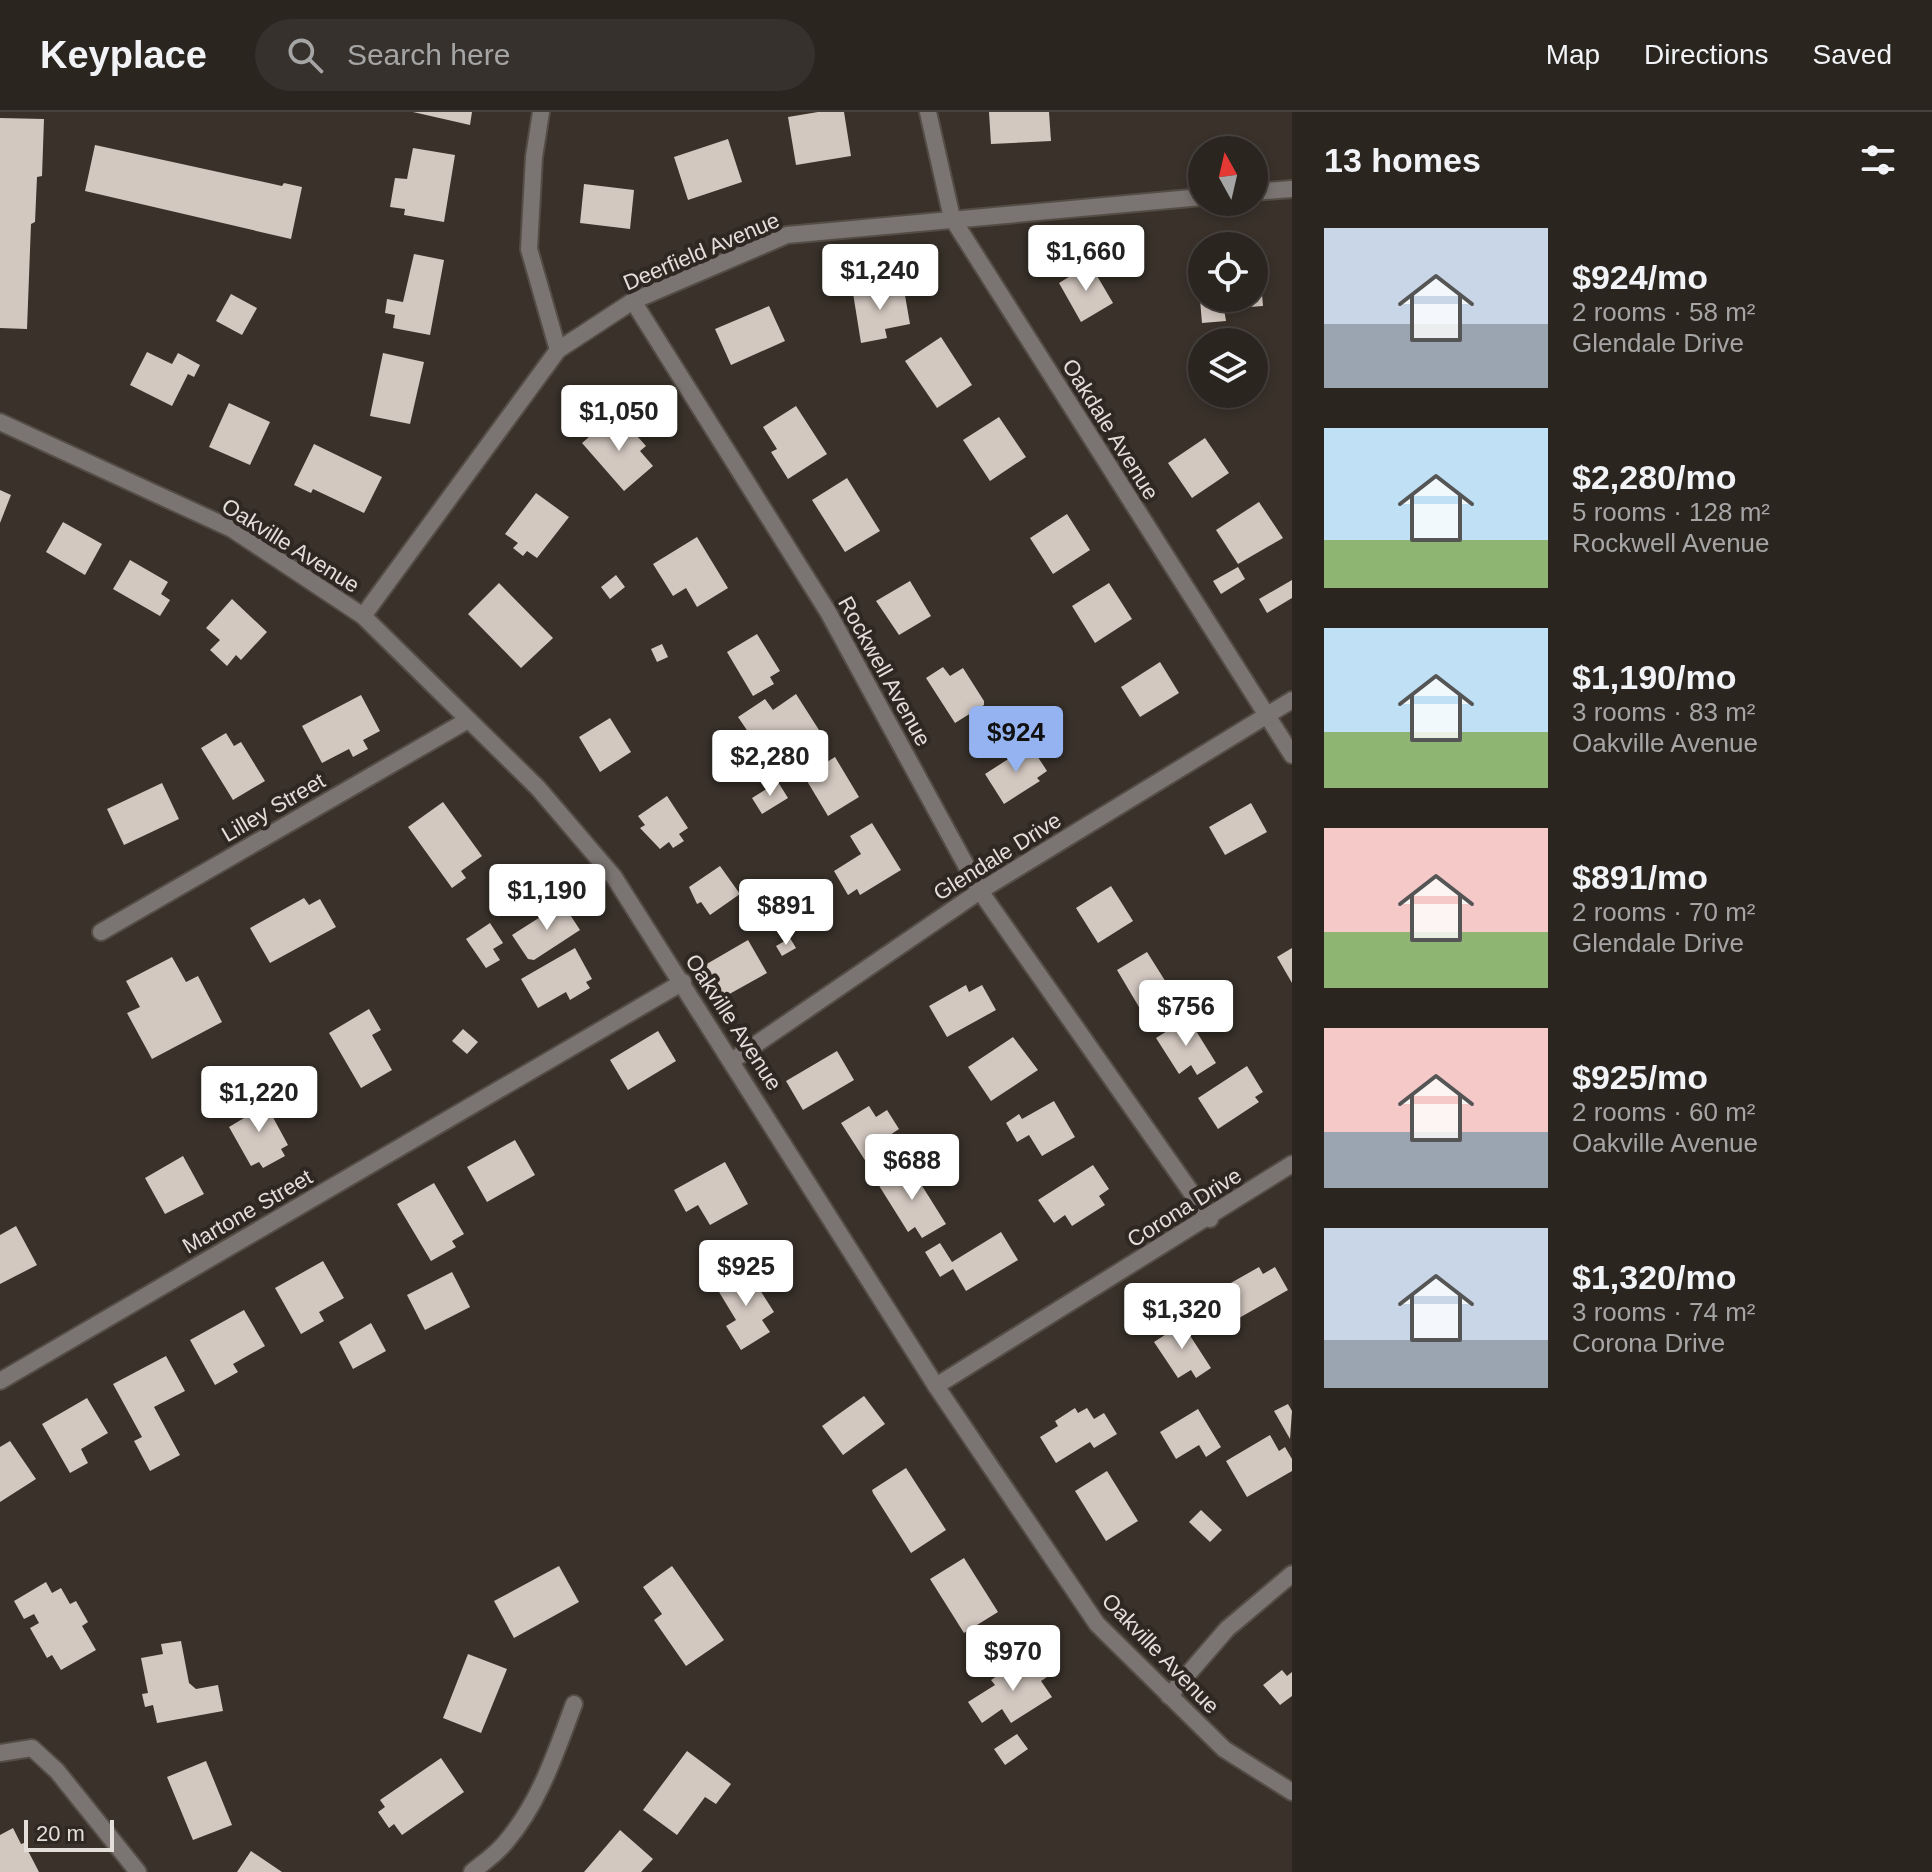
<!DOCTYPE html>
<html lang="en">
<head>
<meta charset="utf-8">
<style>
	body { margin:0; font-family:Arial,sans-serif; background:#37312d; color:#f1f3f6; height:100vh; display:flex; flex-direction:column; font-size:30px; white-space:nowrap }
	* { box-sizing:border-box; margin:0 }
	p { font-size:26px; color:#a6a5a5 }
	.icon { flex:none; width:44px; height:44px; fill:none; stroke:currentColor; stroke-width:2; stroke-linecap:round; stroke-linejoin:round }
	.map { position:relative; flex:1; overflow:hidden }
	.sheet { display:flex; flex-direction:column; background:#2b2520; width:640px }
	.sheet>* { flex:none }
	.needle { width:52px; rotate:352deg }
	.fabs { position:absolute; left:1188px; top:24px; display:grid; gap:16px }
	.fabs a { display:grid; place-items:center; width:80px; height:80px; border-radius:50%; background:#2b2520; box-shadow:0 4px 12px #0003,0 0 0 2px #47423e; font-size:40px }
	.scale { position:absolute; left:24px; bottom:20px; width:90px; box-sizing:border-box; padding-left:8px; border:4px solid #e3ded9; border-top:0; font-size:22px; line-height:28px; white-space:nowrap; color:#e3ded9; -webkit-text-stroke:6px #2f2721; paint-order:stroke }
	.price { position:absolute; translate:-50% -68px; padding:0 18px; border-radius:8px; background:#fff; color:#222; font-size:26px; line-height:52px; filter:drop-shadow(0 2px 4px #0008) }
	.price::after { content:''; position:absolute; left:50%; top:48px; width:24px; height:18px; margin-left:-12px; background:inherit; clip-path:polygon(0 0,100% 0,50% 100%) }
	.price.on { background:#95b2f1; color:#111 }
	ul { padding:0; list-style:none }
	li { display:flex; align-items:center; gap:24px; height:200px; padding:0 32px }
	li span { display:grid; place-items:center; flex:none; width:224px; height:160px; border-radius:0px; color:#555 }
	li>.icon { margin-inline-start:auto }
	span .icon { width:96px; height:96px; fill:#fffc; stroke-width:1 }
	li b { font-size:34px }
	h2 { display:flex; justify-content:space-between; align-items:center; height:96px; padding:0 32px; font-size:34px }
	header { display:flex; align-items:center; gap:48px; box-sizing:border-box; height:112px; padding:0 40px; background:#2b2520; border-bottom:2px solid #47423e }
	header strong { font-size:38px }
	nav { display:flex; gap:44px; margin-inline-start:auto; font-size:28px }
	.search { width:560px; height:72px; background:#37312d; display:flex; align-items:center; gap:20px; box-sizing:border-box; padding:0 28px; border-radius:44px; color:#a6a5a5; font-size:30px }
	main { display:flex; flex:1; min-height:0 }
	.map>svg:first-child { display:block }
	.building { fill:#d3c8c0 }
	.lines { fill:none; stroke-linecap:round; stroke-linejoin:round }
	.minor-casing { stroke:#544d46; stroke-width:20 }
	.tertiary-casing { stroke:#544d46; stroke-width:20 }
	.minor { stroke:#7a7472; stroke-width:16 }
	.tertiary { stroke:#7a7472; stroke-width:16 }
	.labels { text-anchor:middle; stroke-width:8; stroke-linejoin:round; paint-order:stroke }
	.street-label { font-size:22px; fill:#e3ded9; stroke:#2f2721 }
</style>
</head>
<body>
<header>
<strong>Keyplace</strong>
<div class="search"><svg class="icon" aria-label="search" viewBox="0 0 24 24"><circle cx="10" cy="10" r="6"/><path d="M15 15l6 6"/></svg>Search here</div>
<nav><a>Map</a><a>Directions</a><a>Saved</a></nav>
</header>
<main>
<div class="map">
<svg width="1292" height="1760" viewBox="0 0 1292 1760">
	<rect width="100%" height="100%" fill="#39312a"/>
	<g class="building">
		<path d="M413,0H472L470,13Z"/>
		<path d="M818,0H844L851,44L796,53L788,5Z"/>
		<path d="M989,0H1049L1051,29L991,32Z"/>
		<path d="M0,6L44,7L42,64L37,65L35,110L31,112L27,217L0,216Z"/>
		<path d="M728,27L742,70L688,88L674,45Z"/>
		<path d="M95,33L282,74L284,71L302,75L291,127L85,79Z"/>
		<path d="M413,36L455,43L444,110L404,103L405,97L390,95L395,66L407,67Z"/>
		<path d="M584,72L634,78L630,117L580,111Z"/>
		<path d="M414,142L444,148L430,223L393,216L395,203L385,201L387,187L403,190Z"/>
		<path d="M1090,152L1113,191L1081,210L1059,171Z"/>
		<path d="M1254,157H1260L1263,194L1224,197L1226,209L1202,211L1199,176H1202L1201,186H1254Z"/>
		<path d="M903,172L910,212L885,217L887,226L861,231L853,181Z"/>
		<path d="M231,182L257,196L242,223L216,209Z"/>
		<path d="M769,194L785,229L731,253L715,217Z"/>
		<path d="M941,225L972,273L937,296L905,249Z"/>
		<path d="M147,240L172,252L178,241L200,253L194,265L188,262L172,294L130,273Z"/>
		<path d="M383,241L424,250L410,312L370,304Z"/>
		<path d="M229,291L270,310L250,353L209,335Z"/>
		<path d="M796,294L827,342L788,367L771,340L777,337L763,315Z"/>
		<path d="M999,305L1026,345L990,369L963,328Z"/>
		<path d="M611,306L624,320L629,315L646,334L640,339L653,354L624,379L582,331Z"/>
		<path d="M1205,326L1229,361L1192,386L1168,351Z"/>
		<path d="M314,332L382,365L364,401L313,377L311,381L294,373Z"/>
		<path d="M847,366L880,419L845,440L812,388Z"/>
		<path d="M0,378L11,383L0,411Z"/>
		<path d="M536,381L569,405L537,446L527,439L523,444L513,436L518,431L505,422Z"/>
		<path d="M1259,390L1283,426L1238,452L1216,418Z"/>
		<path d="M1067,402L1090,438L1053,462L1030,426Z"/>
		<path d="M63,410L102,432L85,463L46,440Z"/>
		<path d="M697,425L728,476L697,495L686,476L673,484L653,452Z"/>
		<path d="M130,448L168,470L161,482L170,488L160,504L113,477Z"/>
		<path d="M1238,455L1245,467L1221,482L1213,469Z"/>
		<path d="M616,463L625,475L610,487L601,475Z"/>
		<path d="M1292,468V486L1267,501L1259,487Z"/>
		<path d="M910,469L931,504L899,523L876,489Z"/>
		<path d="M499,471L553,526L521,556L468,502Z"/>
		<path d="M1109,471L1132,507L1095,531L1072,494Z"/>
		<path d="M232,487L267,520L241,548L236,543L227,554L210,538L220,528L206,516Z"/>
		<path d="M757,522L780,559L770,565L774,572L753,584L727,540Z"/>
		<path d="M662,532L668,545L657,550L651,537Z"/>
		<path d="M1160,550L1179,581L1140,605L1121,575Z"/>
		<path d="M943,555L950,564L963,556L984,589V593L955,611L926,566Z"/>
		<path d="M796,582L819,618L788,639L776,621L757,633L738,605L765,587L773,598Z"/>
		<path d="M361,583L380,619L363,628L368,637L353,645L349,637L322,651L302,614Z"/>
		<path d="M610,606L631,640L600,660L579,625Z"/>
		<path d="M226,621L234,634L241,630L265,669L233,688L201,636Z"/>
		<path d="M1030,633L1047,659L1037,666L1040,669L1004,692L985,662Z"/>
		<path d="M835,645L859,685L828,704L804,664Z"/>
		<path d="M778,670L788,686L762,702L752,686Z"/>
		<path d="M162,671L179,707L124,733L107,697Z"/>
		<path d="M667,684L688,716L679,722L684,729L673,736L669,730L660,737L640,716L645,713L638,704Z"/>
		<path d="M443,690L482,744L461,759L466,766L452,776L408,715Z"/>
		<path d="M1251,691L1267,720L1225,743L1209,715Z"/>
		<path d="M872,711L901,758L860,783L857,777L848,783L834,759L861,742L850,724Z"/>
		<path d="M720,754L740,782L710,803L701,790L697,792L689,775Z"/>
		<path d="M1111,774L1133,809L1098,831L1076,796Z"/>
		<path d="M304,786L309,793L320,787L336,815L270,851L250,816Z"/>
		<path d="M567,788L573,798L569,801L580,818L534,848L528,847L512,823Z"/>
		<path d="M490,811L503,831L493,837L500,848L486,856L466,827Z"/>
		<path d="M790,826L796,836L782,844L776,834Z"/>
		<path d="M748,828L767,861L724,885L705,853Z"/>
		<path d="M575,836L592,867L586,870L590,876L570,888L566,880L538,896L521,867Z"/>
		<path d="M1292,836V871L1277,845Z"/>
		<path d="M1147,840L1169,875L1161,880L1165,888L1153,896L1148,889L1139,895L1117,858Z"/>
		<path d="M172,845L186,870L198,864L222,910L152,947L127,901L140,895L126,869Z"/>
		<path d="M966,873L969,880L982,873L996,898L947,925L929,894Z"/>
		<path d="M369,897L381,918L372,923L392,958L361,976L329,921Z"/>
		<path d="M1188,906L1216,951L1197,963L1191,953L1179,962L1156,926Z"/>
		<path d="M463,917L478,930L467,942L452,929Z"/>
		<path d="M658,919L676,949L628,978L610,948Z"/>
		<path d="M1013,925L1038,958L991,989L968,955Z"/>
		<path d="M837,939L854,968L803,998L786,969Z"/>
		<path d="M1247,954L1263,980L1255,985L1259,990L1218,1017L1198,986Z"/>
		<path d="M266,983L274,996L269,998L288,1033L281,1037L285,1044L263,1056L259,1050L251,1054L229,1015L244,1006L239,998Z"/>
		<path d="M1054,989L1075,1025L1042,1044L1029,1023L1017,1030L1006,1011L1019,1002L1022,1007Z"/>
		<path d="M869,994L876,1005L887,998L899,1017L887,1025L896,1040L870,1056L841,1011Z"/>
		<path d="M515,1028L535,1063L487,1090L467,1055Z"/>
		<path d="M183,1044L204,1082L165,1102L145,1066Z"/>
		<path d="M725,1050L748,1092L710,1113L698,1093L686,1100L674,1078Z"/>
		<path d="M909,1053L946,1112L922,1126L915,1115L908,1120L878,1072Z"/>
		<path d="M1093,1053L1109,1077L1099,1084L1105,1093L1072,1114L1065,1103L1054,1111L1038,1088Z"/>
		<path d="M434,1071L464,1122L452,1129L456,1135L431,1149L397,1092Z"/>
		<path d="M16,1114L37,1153L0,1172V1123Z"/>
		<path d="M1001,1120L1018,1148L966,1179L953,1157L940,1165L925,1140L940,1131L952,1150Z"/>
		<path d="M323,1149L344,1186L319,1200L324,1209L301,1222L275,1176Z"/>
		<path d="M1259,1155L1263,1162L1275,1155L1288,1178L1239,1206L1222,1176Z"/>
		<path d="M746,1156L774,1200L762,1208L770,1220L741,1238L726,1214L736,1208L716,1175Z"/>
		<path d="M452,1160L470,1195L425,1218L407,1183Z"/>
		<path d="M244,1198L265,1234L233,1252L238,1260L215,1273L190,1228Z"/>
		<path d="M1178,1205L1211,1256L1196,1266L1191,1258L1178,1266L1154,1230L1168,1221L1164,1214Z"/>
		<path d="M371,1211L386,1239L353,1257L339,1230Z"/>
		<path d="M166,1244L185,1279L154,1295L180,1343L150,1359L134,1329L142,1325L113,1272Z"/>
		<path d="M864,1284L885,1312L843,1343L822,1314Z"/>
		<path d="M87,1286L108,1321L81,1337L88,1351L70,1361L42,1312Z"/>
		<path d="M1288,1292L1292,1299L1290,1327L1274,1299Z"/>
		<path d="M1075,1296L1078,1301L1087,1296L1094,1307L1104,1301L1117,1322L1094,1336L1090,1330L1056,1351L1040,1325L1058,1314L1055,1309Z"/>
		<path d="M1198,1297L1221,1335L1206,1345L1199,1333L1176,1347L1160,1320Z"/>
		<path d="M1270,1323L1279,1339L1285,1335L1292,1347V1359L1247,1385L1226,1349Z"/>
		<path d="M10,1329L36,1367L0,1390V1335Z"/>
		<path d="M906,1356L946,1418L911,1441L873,1381L872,1378Z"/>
		<path d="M1107,1359L1138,1409L1106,1429L1075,1379Z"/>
		<path d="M1201,1398L1222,1418L1210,1430L1189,1410Z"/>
		<path d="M964,1446L998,1500L964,1521L930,1467Z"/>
		<path d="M559,1454L579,1490L514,1526L494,1489Z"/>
		<path d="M672,1454L724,1528L686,1554L654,1508L662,1502L643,1475Z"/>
		<path d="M46,1470L52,1481L61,1476L70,1492L76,1489L88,1510L82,1514L96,1538L61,1558L52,1543L47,1546L30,1516L39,1511L34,1502L24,1507L14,1489Z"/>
		<path d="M181,1529L189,1571L196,1577L218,1573L223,1599L157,1611L153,1593L145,1595L142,1582L148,1581L141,1546L163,1542L161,1532Z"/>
		<path d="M468,1542L507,1557L481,1621L443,1606Z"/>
		<path d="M1025,1545L1035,1560L1041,1556L1047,1565L1041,1569L1052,1585L1011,1611L1002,1597L982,1611L968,1590L995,1573L991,1568Z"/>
		<path d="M1282,1558L1287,1564L1292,1560V1584L1280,1593L1263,1573Z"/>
		<path d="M1017,1622L1028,1637L1005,1653L994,1637Z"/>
		<path d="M687,1639L731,1672L716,1692L705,1685L677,1723L643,1698Z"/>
		<path d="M441,1646L464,1680L402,1723L394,1712L389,1716L378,1700L385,1695L380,1688Z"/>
		<path d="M206,1649L232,1713L193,1728L167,1665Z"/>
		<path d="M13,1716L21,1732L24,1731L39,1760H0V1723Z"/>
		<path d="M620,1718L653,1747L641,1760H584Z"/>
		<path d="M251,1739L282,1760H237Z"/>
	</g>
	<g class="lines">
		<g class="minor-casing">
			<g id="minor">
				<path d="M541,0L534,45L529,137L558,238"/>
				<path d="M928,0L952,106L1292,643"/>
				<path d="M1254,80L1292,77"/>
				<path d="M633,189L828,500L980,779L1210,1107"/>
				<path d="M363,504L558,238L633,189L787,123L1202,85"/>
				<path d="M101,820L468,608"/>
				<path d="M733,948L980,779L1292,588"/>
				<path d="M0,1269L683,870"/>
				<path d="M936,1274L1292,1052"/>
				<path d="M1169,1584L1227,1517L1292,1462"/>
				<path d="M0,1641L32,1636L57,1659L138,1760"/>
				<path d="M472,1760C483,1751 496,1742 505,1731C539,1692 556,1640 574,1592"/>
			</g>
		</g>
		<g class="tertiary-casing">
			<path id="tertiary" d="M0,310L232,417L363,504L538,676L614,765L936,1274L1097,1512L1224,1637L1292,1680"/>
		</g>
		<use href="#minor" class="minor"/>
		<use href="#tertiary" class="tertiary"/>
	</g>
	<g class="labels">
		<g class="street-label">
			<text transform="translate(701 139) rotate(-23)" y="8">Deerfield Avenue</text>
			<text transform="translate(1111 317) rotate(58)" y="8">Oakdale Avenue</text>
			<text transform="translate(291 433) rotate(32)" y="8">Oakville Avenue</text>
			<text transform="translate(885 559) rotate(61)" y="8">Rockwell Avenue</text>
			<text transform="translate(273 695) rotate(-30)" y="8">Lilley Street</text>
			<text transform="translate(997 744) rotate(-32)" y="8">Glendale Drive</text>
			<text transform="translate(734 910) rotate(57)" y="8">Oakville Avenue</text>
			<text transform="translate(1184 1095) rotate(-32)" y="8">Corona Drive</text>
			<text transform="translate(247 1099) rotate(-30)" y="8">Martone Street</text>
			<text transform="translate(1161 1541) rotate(46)" y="8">Oakville Avenue</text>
		</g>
	</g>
</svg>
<div class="fabs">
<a><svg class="needle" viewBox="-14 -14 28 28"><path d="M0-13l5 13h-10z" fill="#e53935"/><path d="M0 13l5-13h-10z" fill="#a6a5a5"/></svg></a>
<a><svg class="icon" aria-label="locate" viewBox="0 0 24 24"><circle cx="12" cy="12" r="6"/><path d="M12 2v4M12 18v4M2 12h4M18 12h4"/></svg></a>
<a><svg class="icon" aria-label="layers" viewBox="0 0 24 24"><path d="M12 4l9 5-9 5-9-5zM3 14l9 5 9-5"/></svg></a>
</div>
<div class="scale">20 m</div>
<b class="price" style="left:1086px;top:181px">$1,660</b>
<b class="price" style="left:880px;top:200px">$1,240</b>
<b class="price" style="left:619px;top:341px">$1,050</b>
<b class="price on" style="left:1016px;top:662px">$924</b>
<b class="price" style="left:770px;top:686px">$2,280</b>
<b class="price" style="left:547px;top:820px">$1,190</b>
<b class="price" style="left:786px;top:835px">$891</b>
<b class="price" style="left:1186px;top:936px">$756</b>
<b class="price" style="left:259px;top:1022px">$1,220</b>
<b class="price" style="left:912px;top:1090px">$688</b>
<b class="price" style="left:746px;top:1196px">$925</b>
<b class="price" style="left:1182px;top:1239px">$1,320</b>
<b class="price" style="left:1013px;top:1581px">$970</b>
</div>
<section class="sheet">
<h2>13 homes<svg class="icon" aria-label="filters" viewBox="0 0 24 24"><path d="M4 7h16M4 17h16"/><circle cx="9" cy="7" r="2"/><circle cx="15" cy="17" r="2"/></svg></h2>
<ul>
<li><span style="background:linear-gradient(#c9d6e8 60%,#9aa5b1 0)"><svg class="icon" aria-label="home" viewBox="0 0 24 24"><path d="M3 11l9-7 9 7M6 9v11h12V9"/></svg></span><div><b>$924/mo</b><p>2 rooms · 58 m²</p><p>Glendale Drive</p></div></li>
<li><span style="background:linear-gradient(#bfe0f5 70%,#8fb573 0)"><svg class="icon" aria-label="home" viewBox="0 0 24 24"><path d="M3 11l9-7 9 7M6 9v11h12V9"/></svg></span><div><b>$2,280/mo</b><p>5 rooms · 128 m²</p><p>Rockwell Avenue</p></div></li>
<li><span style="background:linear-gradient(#bfe0f5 65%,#8fb573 0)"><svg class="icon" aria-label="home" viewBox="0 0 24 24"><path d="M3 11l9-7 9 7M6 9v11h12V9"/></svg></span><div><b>$1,190/mo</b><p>3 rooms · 83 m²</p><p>Oakville Avenue</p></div></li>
<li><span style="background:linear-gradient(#f6c9c9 65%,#8fb573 0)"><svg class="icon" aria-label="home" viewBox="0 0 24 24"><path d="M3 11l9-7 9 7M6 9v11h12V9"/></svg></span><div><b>$891/mo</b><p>2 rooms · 70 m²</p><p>Glendale Drive</p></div></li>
<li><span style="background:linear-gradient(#f6c9c9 65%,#9aa5b1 0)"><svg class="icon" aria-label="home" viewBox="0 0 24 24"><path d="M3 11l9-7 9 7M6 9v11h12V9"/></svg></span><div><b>$925/mo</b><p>2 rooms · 60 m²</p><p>Oakville Avenue</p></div></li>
<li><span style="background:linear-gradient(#c9d6e8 70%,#9aa5b1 0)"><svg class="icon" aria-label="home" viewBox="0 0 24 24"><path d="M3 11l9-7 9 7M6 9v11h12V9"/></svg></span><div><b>$1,320/mo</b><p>3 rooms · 74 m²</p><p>Corona Drive</p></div></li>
</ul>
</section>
</main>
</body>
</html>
